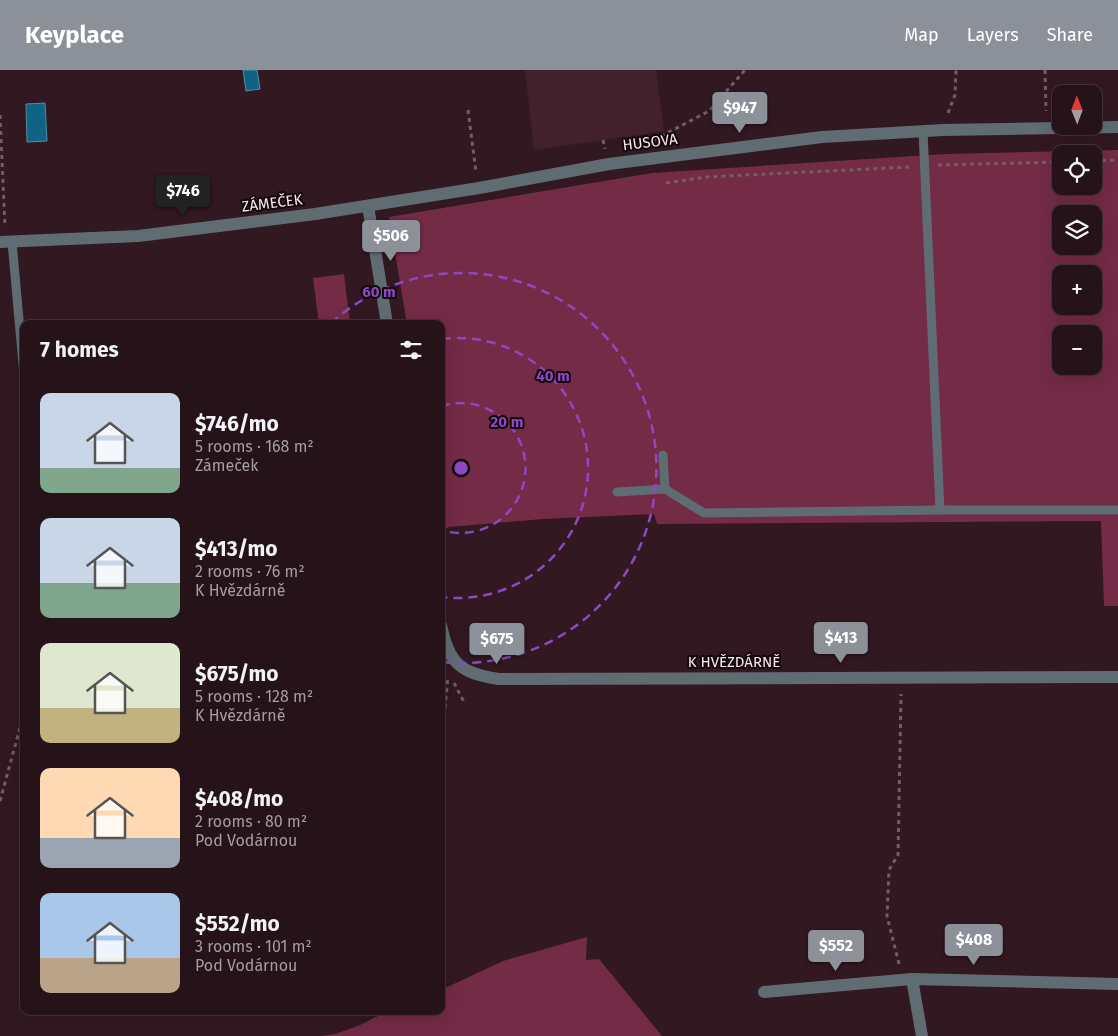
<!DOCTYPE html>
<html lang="en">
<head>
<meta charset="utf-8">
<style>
	body { margin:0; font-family:"Fira Sans",sans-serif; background:#2e1b22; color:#f1f3f6; height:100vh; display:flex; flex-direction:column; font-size:19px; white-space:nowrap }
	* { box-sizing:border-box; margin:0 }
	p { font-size:16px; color:#a49ea2 }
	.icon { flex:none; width:28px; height:28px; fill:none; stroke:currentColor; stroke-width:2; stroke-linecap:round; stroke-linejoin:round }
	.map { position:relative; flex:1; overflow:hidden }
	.panel { position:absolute; left:20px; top:250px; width:425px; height:695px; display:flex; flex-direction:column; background:#261219; border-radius:10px; box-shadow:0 5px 20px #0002,0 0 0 1px #423238 }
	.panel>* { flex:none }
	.needle { width:32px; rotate:359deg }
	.buttons { position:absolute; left:1052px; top:15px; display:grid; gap:10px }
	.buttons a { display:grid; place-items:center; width:50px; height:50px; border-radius:10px; background:#261219; box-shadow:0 5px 20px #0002,0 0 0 1px #423238; font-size:25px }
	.price { position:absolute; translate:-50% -42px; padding:0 11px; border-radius:5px; background:#8c9099; color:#fff; font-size:16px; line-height:32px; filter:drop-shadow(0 1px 2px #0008) }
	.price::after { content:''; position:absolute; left:50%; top:30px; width:15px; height:11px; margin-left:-8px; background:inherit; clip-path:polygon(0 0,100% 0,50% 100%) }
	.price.on { background:#222; color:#fff }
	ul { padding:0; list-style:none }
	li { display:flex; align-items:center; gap:15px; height:125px; padding:0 20px }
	li span { display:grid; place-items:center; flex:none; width:140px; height:100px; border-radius:10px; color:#555 }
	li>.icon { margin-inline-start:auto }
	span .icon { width:60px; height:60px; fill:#fffc; stroke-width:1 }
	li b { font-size:21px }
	h2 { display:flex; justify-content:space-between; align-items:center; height:60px; padding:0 20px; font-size:21px }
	header { display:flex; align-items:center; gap:30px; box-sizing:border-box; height:70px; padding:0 25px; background:#8c9099; color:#fff }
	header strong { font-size:24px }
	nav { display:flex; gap:28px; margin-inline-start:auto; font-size:18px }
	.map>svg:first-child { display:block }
	.built { fill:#42212c }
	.green { fill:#732b46; fill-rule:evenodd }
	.water { fill:#0e6583; stroke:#558ca3 }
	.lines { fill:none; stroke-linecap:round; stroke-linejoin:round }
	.path { stroke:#745d64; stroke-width:3; stroke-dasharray:4 4; stroke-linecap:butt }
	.service { stroke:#5f6d73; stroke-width:9 }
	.minor { stroke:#5f6d73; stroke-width:12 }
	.ring { fill:none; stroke:#8e48c6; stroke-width:2.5; stroke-dasharray:9 6 }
	.labels { text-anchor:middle; stroke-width:4; stroke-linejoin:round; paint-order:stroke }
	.street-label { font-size:15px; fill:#fbe8ed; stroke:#13080b }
	.centre { fill:#8e48c6; stroke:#13080b; stroke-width:2.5 }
	.ring-label { font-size:15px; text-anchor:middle; font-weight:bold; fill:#8e48c6; stroke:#13080b; stroke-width:4; stroke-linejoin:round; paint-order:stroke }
</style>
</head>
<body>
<header>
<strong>Keyplace</strong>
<nav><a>Map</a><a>Layers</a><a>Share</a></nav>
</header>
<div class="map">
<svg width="1118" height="966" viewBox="0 0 1118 966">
	<rect width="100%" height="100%" fill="#321821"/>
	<path class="built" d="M525,0H656L664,61L534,80Z"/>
	<g class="green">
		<path d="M1118,80V536H1104L1101,451L657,454L654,444L543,449L448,457L442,462L441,254H407L389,147L652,103L945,84ZM1061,84H1094V116H1061ZM1061,144H1094V176H1061ZM1061,204H1094V236H1061ZM1061,264H1094V296H1061Z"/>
		<path d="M344,204L350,254H319L313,208Z"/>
		<path d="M587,867L586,890L599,889L662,966H321L335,964L358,956L388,941H441V920L503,891Z"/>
	</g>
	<g class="water">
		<path d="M243,0H257L260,19L246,21Z"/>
		<path d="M45,33L47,71L27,72L26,34Z"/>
	</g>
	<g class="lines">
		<g class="path">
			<path d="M1045,0L1046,41"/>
			<path d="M468,40L476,102"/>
			<path d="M948,43L955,25L956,0"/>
			<path d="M0,45L5,157"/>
			<path d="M603,70L605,79"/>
			<path d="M654,70L709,41L745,0"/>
			<path d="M1094,91L1118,90"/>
			<path d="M938,95L1061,92"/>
			<path d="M666,113L706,107L909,97"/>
			<path d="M454,613L464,632"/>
			<path d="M445,638L448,606"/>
			<path d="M0,731L21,654L24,557"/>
			<path d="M899,894L887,846L889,800L898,785L901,624"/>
		</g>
		<g class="service">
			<path d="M923,61L940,440H1118"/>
			<path d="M12,172L24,305"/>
			<path d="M663,385L665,419"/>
			<path d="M617,422L665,419L704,443L940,440"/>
		</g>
		<g class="minor">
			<path d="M368,136L387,254"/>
			<path d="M0,172L138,166L315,144L479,118L609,94L822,67L943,60L1118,57"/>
			<path d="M441,555C449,594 460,603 499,609L1118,607"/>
			<path d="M764,922L912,909"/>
			<path d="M922,966L912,909L1118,914"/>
		</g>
	</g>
	<g class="ring">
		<path d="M441 336A65 65 0 1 1 441 460"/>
		<path d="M442 269A130 130 0 1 1 442 527"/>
		<path d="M331 253A195 195 0 1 1 442 592"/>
	</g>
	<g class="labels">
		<g class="street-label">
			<text transform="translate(650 72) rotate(-7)" y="5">HUSOVA</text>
			<text transform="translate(272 133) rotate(-7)" y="5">ZÁMEČEK</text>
			<text x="734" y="597">K HVĚZDÁRNĚ</text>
		</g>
	</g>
	<circle cx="461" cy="398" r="8" class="centre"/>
	<g class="ring-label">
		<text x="379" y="227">60 m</text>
		<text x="553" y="311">40 m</text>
		<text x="507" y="357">20 m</text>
	</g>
</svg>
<div class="buttons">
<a><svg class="needle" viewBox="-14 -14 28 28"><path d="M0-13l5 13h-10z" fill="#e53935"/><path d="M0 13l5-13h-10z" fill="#a49ea2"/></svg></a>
<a><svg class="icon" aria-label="locate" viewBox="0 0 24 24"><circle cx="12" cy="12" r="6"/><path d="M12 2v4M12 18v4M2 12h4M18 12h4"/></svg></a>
<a><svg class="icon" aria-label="layers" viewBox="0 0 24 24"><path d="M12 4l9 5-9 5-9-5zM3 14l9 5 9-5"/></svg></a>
<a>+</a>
<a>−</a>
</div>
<b class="price" style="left:740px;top:64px">$947</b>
<b class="price on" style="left:183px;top:147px">$746</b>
<b class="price" style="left:391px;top:192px">$506</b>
<b class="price" style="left:841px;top:594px">$413</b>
<b class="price" style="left:497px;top:595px">$675</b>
<b class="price" style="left:974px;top:896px">$408</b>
<b class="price" style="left:836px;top:902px">$552</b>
<section class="panel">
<h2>7 homes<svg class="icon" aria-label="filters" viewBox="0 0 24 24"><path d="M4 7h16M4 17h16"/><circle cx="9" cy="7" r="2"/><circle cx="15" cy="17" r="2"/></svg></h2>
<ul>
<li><span style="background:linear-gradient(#c9d6e8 75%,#7fa58c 0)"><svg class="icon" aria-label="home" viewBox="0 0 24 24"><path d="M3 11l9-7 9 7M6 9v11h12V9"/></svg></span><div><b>$746/mo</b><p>5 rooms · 168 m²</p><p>Zámeček</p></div></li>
<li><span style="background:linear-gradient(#c9d6e8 65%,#7fa58c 0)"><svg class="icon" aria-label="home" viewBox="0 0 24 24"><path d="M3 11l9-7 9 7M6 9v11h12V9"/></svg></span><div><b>$413/mo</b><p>2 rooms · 76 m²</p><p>K Hvězdárně</p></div></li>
<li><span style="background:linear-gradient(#dfe7d0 65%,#c2b280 0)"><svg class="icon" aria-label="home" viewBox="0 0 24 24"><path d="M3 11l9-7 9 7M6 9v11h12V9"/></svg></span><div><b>$675/mo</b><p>5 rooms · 128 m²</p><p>K Hvězdárně</p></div></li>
<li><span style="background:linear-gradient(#ffd9b3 70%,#9aa5b1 0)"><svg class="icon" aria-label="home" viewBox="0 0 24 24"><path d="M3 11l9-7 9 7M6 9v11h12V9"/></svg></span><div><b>$408/mo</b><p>2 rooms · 80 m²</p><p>Pod Vodárnou</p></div></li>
<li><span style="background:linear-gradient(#a9c7e8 65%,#b9a48a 0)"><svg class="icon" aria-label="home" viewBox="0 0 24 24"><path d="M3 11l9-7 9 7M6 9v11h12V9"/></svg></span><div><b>$552/mo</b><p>3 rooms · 101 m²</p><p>Pod Vodárnou</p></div></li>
</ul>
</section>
</div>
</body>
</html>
